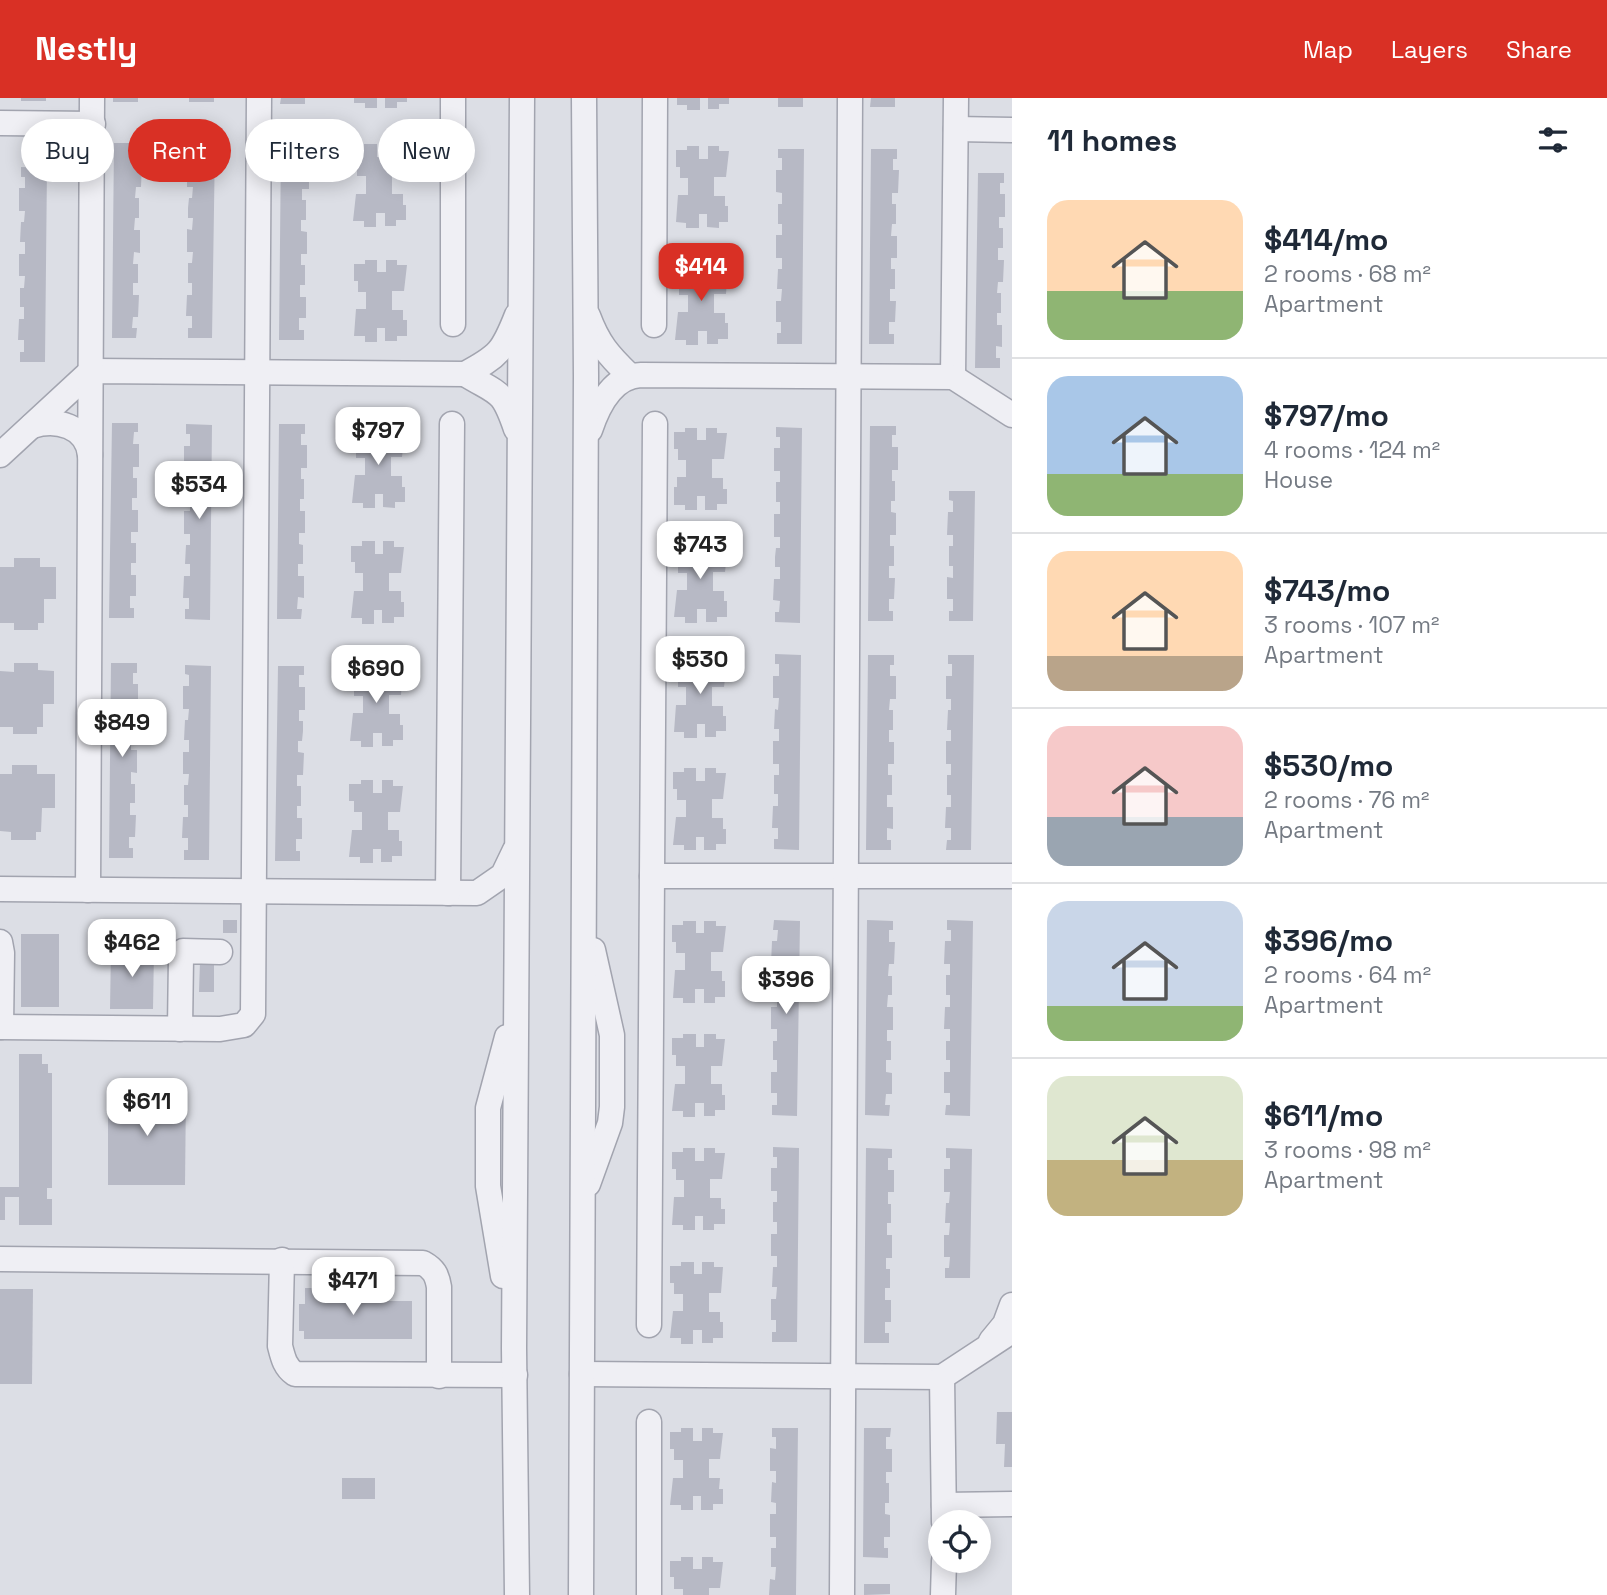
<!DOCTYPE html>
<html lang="en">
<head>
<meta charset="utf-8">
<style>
	body { margin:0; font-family:"Space Grotesk",sans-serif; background:#f6f6f7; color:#1f2937; height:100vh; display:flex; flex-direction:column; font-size:26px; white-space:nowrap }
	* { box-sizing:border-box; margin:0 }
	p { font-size:23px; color:#747a83 }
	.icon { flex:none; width:38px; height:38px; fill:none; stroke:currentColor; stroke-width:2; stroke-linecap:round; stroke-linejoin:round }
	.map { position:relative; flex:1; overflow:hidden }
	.panel { display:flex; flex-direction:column; background:#fff; width:595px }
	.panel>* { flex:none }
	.top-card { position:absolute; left:21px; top:21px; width:665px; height:63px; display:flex; gap:14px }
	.tools { position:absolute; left:928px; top:1412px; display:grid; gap:14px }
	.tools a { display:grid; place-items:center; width:63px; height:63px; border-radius:50%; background:#fff; box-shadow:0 4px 18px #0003; font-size:35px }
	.price { position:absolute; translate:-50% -60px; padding:0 16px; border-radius:14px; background:#fff; color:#222; font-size:23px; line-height:46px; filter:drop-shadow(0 2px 4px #0008) }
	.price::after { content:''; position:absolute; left:50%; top:42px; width:21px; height:16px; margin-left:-10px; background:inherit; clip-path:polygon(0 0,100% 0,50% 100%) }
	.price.active { background:#d93025; color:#fff }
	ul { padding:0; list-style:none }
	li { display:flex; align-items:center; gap:21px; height:175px; padding:0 35px }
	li+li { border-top:2px solid #e0e1e3 }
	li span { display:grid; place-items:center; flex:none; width:196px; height:140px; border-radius:21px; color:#555 }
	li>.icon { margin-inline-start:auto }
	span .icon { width:84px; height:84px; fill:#fffc; stroke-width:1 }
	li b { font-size:30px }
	h2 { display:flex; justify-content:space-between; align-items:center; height:84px; padding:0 35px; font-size:30px }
	.tag { padding:0 24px; border-radius:32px; background:#fff; box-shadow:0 4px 18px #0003; font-size:24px; line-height:63px }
	.tag.active { background:#d93025; color:#fff }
	header { display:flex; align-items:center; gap:42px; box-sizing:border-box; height:98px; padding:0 35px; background:#d93025; color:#fff }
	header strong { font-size:33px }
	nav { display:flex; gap:38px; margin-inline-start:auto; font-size:24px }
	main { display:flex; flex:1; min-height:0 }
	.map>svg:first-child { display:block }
	.building { fill:#b7b9c5 }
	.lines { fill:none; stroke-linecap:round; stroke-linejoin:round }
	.minor-casing { stroke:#a2a4af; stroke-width:27 }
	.minor { stroke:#efeff4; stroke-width:24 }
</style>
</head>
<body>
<header>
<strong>Nestly</strong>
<nav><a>Map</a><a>Layers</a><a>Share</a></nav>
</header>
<main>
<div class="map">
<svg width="1012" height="1497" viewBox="0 0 1012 1497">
	<rect width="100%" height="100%" fill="#dcdee5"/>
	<g class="building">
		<rect x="21" y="0" width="25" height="3"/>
		<rect x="113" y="0" width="25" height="4"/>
		<rect x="189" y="0" width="25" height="4"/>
		<path d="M281,0H305V6H280Z"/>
		<path d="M354,0H377V10H365V5H354Z"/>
		<path d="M385,0H407V4H397V10H385Z"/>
		<path d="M677,0H700V12H687V7H677Z"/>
		<path d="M708,0H729V6H719V11H708Z"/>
		<rect x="778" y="0" width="25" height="9"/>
		<path d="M871,0H895V9H870Z"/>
		<path d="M114,45H140V55H136V66H142L141,89H136L135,100H139V120H135L134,132H140V155L134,154L133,166H138V185H133V197H139L138,219H133L132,230H137L136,240H112Z"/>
		<path d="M189,45L215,46L212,240H188V230H192V218H186L187,197H192V185H188V165H192L193,154H187V131L192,132L193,120H188V110L189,100H192L193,89H187V66H193V54H189Z"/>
		<path d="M364,46H377V59H385V46H397V52H406L403,78H392V96H403V107H406V122H396V128H385V115H376V129H364V123H353L356,96H366V78H357V67H353V51H364Z"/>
		<path d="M281,47H307V56H303V68H309V91H302V102H306V122H301V133L307,134V156H301V167H305V187H300V199H306V220H299V232H304V242H279Z"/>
		<path d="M687,48H699V61H708V48H719V53H729L726,79H714V98H725V108H728V124H719V130L707,129V116H699V130H686V125L676,124L678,97H688V80H680V69H676V52H687Z"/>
		<path d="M778,51H804L802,246H777V235H781V224H776V203H781L782,191H777L778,171H782V160H776V137H782V126H778V106H782V95L776,94V72H782V60H778Z"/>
		<path d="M871,51H897V61H893V72H899L898,95H892V106H896V126H892L891,138H897V160H891V171H895V191H890V203H896L895,224H889V236H894V246H869Z"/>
		<path d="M21,69L47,70L45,264H20V254H24V242H18L19,221H24V209H20V190H24L25,178H19V156H25V144H20L21,124H24L25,113H19V90H25V79H21Z"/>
		<path d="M978,75H1004V85H1000V96H1005V119H999V130H1003V150H998V162H1004L1003,184H998L997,195H1001V215H997V227H1002V249L996,248V260H1000V270H975Z"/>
		<path d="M365,162H377V174H386V162H397V167H407L404,193H392V212H403V222H407V238H397V243H385V230H377V244H365V238H354L356,211H366V194H358V183H354V166H365Z"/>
		<path d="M686,165H699V177H707V165H719V170H728L726,196H714V215H725V225H728V241H718V246H707V233H698V247H686V242H675L678,214H688V197H679V185H675V169H686Z"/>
		<path d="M112,325H138V334H134L133,346H139V369H133V380H137V400H132V412H138V434H131V445H136V465H131V477H136V498H130V510H134V520H109Z"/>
		<path d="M186,326L212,327L210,522L185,521V511H189V500H183L184,478H190V466H185L186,447H190V436H184V413H190V401H185L186,382H190V370H184V348H190V336H186Z"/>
		<path d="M279,326H305V336H301V347H307V370H301V381H304V401H300V413H305V435H299V446L303,447V466H298V478H304V500L298,499L297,511H302L301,521H277Z"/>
		<path d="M363,328H375V341H384V328H395V333H405L402,359H391V378H402V389H405V404H395V410L383,409V396H375V410H363V405H352L355,377H365V360H356V349H352V332H363Z"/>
		<path d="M870,328H896V337H892V349H898V372H892V383H895V403H891V414L896,415V437H890V448H894V468H889V480H895L894,501H889V513H893V523H868Z"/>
		<path d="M776,329L802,330L800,525L775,524V514H779L780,503L773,502L774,481H780V469H775V459L776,450H780V439H774V416H780V404H776V384H780V373H774V350H780V339H776Z"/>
		<path d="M685,330H697V342H706V330H717V335H727L724,361H712V380H723V391H727V406H717V412H705V398H697V412H685V407H674V389H677V379H686V362H678V351H674V334H685Z"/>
		<path d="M949,393H975L973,523H949V513H953V501H947V479L953,480V468H949V448H953V437H947L948,414H953V403L949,402Z"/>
		<path d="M362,443H375V456H383V443H394V449H404L401,475H389V493H401V504H404V519H394V525H382V512H374V526H362V520H351L354,493H363V475H355V464H351V448H362Z"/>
		<path d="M686,443H698V455H707V443H718V448H728L725,474H713V493H724V503H727V519H717V524H706V511H697V525H685V519H674L677,492H687V475H678V464H674V447H686Z"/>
		<path d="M14,460H40V469H56V501H44V525H38V532H14V525H0V469H14Z"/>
		<path d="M775,556L801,557L799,752L774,751V741H778V730H772L773,708H778V696H774V677H779V666H773V643H779V631H774L775,611L778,612L779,600H773V578H779V566H775Z"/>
		<path d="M685,557H697V570H706V557H717V563H727L724,589H712V608H723V618H726V633H716V639H705V626H697V640H684V634H674L676,607H686V589H678V578H674V562H685Z"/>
		<path d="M868,557H894V567H890V578H896V601H890L889,612H893V632H889V644H894V666H888V677H892V697H887V709H893V731L887,730V742H891V752H866Z"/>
		<path d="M948,557H974L971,752H946L947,742H951V730H945L946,709H951V697H947V677H951V666H946V643H951V632H947L948,612H951V601H946V578H952V566H948Z"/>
		<path d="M14,565H38V572L54,573V606H43V629H37V636H13V629H0V573L14,574Z"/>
		<path d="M111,565H137V575H133V586H138V609H132V620H136V640H131V652H137V675L131,674V686H135V705H130V717H136L135,739H129V750H133V760H109Z"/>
		<path d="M361,566H374V579H382V566H394V571H403L401,597H389V616H400V627H403V642H393V648H382V635H373V649H361V643H350L353,615H363V598H354V587H350V570H361Z"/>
		<path d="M185,567L211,568L209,762H184V752H188V740H182L183,719H188V707H184V687H188L189,676H183V654H189V642H184L185,622H188L189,611H183V588H189V577L185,576Z"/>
		<path d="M278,568H304V577H299V589H305V612H299V623H303V633L302,643H298V654L304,655L303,677H297V688H301V708H297V720H302V741H296V753H300V763H275Z"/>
		<path d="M12,667H37V676H55V710H42L41,734H36V742H11V734L0,733V676H12Z"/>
		<path d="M684,670H696V683H705V670H716V675H726L723,701H712V720H723V731H726V746H716V752H704V739H696V752H684V747H673L676,719H686V702H677V691H673V674H684Z"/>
		<path d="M361,682H373V695H382V682H393V688H403L400,714H388V732H399V743H402V758H392V764H381V751H373V765H360V759H349L352,732H362V714H354V703H349V686H361Z"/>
		<rect x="223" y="822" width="14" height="13"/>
		<path d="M774,822L800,823L797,1018L772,1017V1007H777V995H771V974H777V962H773V943H777V931H771V909H777V897H773V877H777V866H771L772,843H777L778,832H773Z"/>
		<path d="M867,822L893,823V832H889V844H895L894,866H889L888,878H892V897H888L887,909H893V932H887V943H891V962H886V974L892,975V996H886L885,1007H890L889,1018L865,1017Z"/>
		<path d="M947,822L973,823L970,1018L945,1017L946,1007H950V995H944V974H950V962H946V943H950V931H944L945,909H950V897H946V877H950V866H944L945,843H951V832H947Z"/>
		<path d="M683,823H696V835H704V823H716V828H726L723,854H711V873H722V883H725V899H715V905H704V891H695V905H683V900H673L675,872H685V855H676V844H672V827H683Z"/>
		<rect x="21" y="836" width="38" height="73"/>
		<path d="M111,851L154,852L153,911H110Z"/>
		<path d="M200,864H214V894H199Z"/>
		<path d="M683,936H696V949H704V936H716V941H725L722,968H711V986H722V997H725V1012H715V1018H704V1005H695V1019H683V1013H672L675,986H685V968H676V957H672V940H683Z"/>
		<path d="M19,956H42V966H48V975H52V1090H47V1101H52V1127H19V1099H5V1122H0V1089H19Z"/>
		<path d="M108,992L186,993L185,1087H108Z"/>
		<path d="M773,1049L799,1050L797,1244H772V1234H776V1222H771V1201H776L777,1189H772L773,1169H777V1158H771V1136H777V1124H773V1104H777V1093H771V1070H777V1059H773Z"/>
		<path d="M683,1050H695V1063H704V1050H715V1055H725L722,1081H710V1100H721V1111H725V1126H714V1132H703V1118H695V1132H683V1127H672L674,1099H684V1082H676V1071H672V1054H683Z"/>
		<path d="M866,1050L892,1051V1060H888V1072H894V1094H888V1106H891V1125H887V1137H892V1160H886V1171H890V1190H885V1202H891V1224H885V1235H889V1245H864Z"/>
		<path d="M946,1050L972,1051L970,1180H945V1170H949L950,1159H944V1137H949L950,1125H945L946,1105H949L950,1094H944V1071H950V1060H946Z"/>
		<path d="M681,1164H694V1176H702V1164H714V1169H723L721,1195H709V1214H720V1224H723V1240H713V1245H702V1232H693V1246H681V1240H670L673,1213H683V1196H674V1185H670V1168H681Z"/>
		<path d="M305,1190H347V1203H412V1241H304V1233H299V1206H305Z"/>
		<path d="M0,1191H33L32,1286H0Z"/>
		<path d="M997,1314H1012V1369H1004L1005,1346H996Z"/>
		<path d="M681,1330H693V1343H702V1330H713V1335H723L720,1361H709V1380H720L719,1391H723V1406H713V1412H701V1398H693V1412H681V1407H670L673,1380H683V1362H674V1351H670V1334H681Z"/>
		<path d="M772,1330H798L796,1497H769L770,1481L775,1482L776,1469H771V1450H776V1439H770V1416H776V1405L771,1404L772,1384L776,1385V1373H770V1350L776,1351V1339H772Z"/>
		<path d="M864,1330H891L890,1339H886V1351H892V1374H886V1385H889V1405H885V1416L890,1417V1439H884V1450H888V1460L863,1459Z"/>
		<rect x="342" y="1380" width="33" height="21"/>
		<path d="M681,1459H693V1471H702V1459H713V1464H723L720,1490H709V1497H683V1491H674V1479H670V1463H681Z"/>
		<path d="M864,1486H890V1496L864,1497Z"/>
	</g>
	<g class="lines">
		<g class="minor-casing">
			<g id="minor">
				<path d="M0,25L93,26"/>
				<path d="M956,31L1012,32"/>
				<path d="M588,218C598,245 608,257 629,277"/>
				<path d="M453,226V0"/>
				<path d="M654,227L655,0"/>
				<path d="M465,276C499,297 502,290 516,331"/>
				<path d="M953,279L956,0"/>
				<path d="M32,328C56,320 87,328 90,357"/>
				<path d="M590,332C598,308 612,278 641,277L953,279L1012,317"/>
				<path d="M0,357L91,273L465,276C499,258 503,253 517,217"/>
				<path d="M652,778H1012"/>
				<path d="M0,791L477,795L503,777L515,752"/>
				<path d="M88,792L92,0"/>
				<path d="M448,795L452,326"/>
				<path d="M0,844L2,855L1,929"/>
				<path d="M0,929L220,931L244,927L253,916L259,0"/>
				<path d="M180,931L181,859L183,853L220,854"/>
				<path d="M588,1086L610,1025L612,1009V937L593,852"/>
				<path d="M0,1161L423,1165C434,1171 437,1177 439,1189V1278"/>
				<path d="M282,1162L280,1248C283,1260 285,1269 295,1276L515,1277"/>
				<path d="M503,1178L488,1088V1010L507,939"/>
				<path d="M649,1227L655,326"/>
				<path d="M991,1243L1005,1226L1012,1207"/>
				<path d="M582,1276L942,1279L1012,1233"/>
				<path d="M942,1279L944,1424"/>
				<path d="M944,1407L1012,1406"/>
				<path d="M517,1497L514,1250L522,0"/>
				<path d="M581,1497L586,278L584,0"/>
				<path d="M649,1497V1324"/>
				<path d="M842,1497L850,0"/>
				<path d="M943,1497L944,1463"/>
			</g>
		</g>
		<use href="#minor" class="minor"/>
	</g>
</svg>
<div class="tools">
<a><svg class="icon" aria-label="locate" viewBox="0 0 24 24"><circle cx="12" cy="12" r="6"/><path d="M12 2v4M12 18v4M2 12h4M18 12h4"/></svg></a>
</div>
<b class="price active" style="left:701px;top:205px">$414</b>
<b class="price" style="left:378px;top:369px">$797</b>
<b class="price" style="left:199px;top:423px">$534</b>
<b class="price" style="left:700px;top:483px">$743</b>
<b class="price" style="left:700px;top:598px">$530</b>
<b class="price" style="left:376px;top:607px">$690</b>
<b class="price" style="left:122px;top:661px">$849</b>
<b class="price" style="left:132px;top:881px">$462</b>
<b class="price" style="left:786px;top:918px">$396</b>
<b class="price" style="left:147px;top:1040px">$611</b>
<b class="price" style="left:353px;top:1219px">$471</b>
<div class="top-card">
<a class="tag">Buy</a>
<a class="tag active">Rent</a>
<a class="tag">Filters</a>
<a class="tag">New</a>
</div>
</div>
<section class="panel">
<h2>11 homes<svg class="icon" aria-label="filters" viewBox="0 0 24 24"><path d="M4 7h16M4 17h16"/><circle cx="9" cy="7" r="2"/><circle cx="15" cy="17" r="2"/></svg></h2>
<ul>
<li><span style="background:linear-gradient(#ffd9b3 65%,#8fb573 0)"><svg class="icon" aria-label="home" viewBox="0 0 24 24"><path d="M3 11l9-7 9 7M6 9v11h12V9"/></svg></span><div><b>$414/mo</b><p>2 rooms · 68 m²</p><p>Apartment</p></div></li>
<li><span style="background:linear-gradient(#a9c7e8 70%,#8fb573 0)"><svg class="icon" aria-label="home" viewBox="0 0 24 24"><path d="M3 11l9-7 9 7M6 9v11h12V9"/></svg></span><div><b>$797/mo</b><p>4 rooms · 124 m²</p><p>House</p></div></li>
<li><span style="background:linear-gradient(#ffd9b3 75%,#b9a48a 0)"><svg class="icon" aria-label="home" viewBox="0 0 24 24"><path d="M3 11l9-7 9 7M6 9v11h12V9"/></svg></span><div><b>$743/mo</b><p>3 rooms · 107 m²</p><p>Apartment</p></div></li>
<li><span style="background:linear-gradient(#f6c9c9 65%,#9aa5b1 0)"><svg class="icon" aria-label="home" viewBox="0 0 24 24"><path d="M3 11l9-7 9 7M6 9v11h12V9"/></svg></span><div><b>$530/mo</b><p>2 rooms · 76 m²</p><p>Apartment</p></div></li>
<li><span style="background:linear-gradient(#c9d6e8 75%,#8fb573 0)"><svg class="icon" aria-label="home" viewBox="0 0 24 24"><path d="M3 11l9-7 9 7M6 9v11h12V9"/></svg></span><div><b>$396/mo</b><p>2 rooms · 64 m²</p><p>Apartment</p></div></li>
<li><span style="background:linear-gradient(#dfe7d0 60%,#c2b280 0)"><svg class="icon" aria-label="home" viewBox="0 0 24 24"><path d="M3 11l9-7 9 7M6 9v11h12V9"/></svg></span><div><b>$611/mo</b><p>3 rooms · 98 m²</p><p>Apartment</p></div></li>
</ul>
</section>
</main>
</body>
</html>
